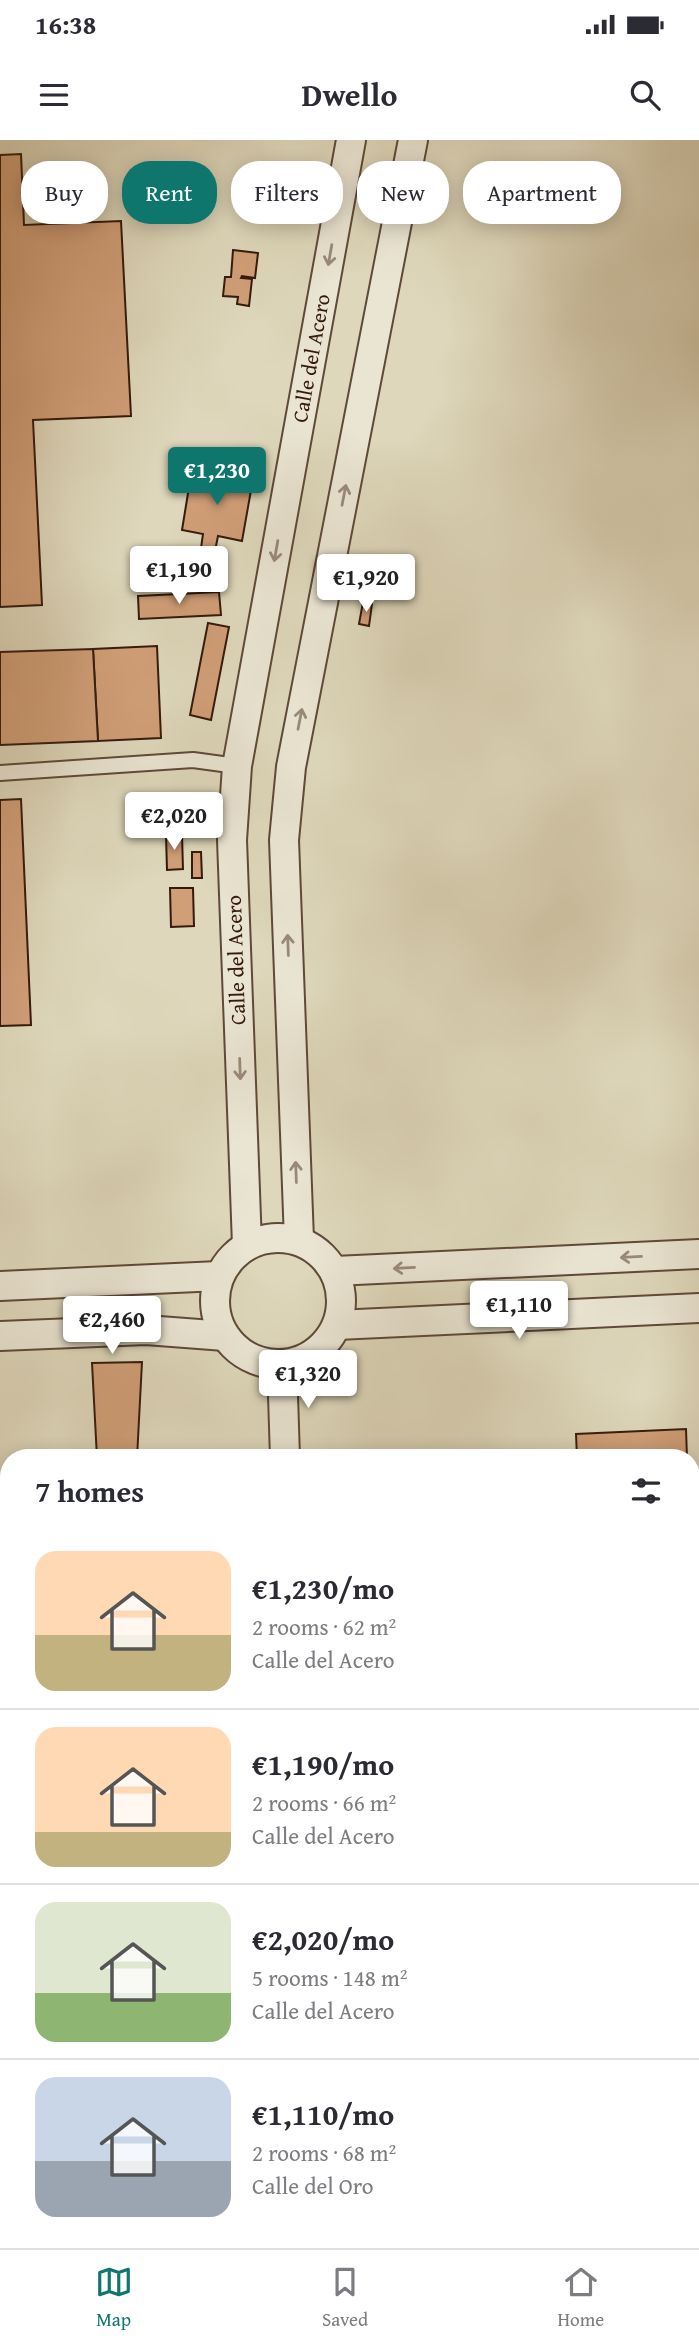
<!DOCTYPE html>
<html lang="en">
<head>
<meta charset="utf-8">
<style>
	body { margin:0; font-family:"Gentium Book Plus",serif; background:#f7f7f7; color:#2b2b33; height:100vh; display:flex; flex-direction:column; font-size:26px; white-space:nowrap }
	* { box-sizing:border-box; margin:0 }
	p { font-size:23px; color:#7c7c81 }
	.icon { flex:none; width:38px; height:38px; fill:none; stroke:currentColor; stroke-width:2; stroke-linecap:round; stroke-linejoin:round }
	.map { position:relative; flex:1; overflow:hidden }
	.details { position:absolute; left:0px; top:1309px; width:700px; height:800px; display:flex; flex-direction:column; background:#fff; border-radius:28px 28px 0 0; box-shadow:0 4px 18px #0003 }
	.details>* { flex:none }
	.guide { position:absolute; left:21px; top:21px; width:658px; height:63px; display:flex; gap:14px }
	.price { position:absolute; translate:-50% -60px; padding:0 16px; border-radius:7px; background:#fff; color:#222; font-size:23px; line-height:46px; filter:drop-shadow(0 2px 4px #0008) }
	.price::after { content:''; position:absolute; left:50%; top:42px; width:21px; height:16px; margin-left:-10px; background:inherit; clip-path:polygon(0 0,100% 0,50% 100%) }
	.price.on { background:#0f766e; color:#fff }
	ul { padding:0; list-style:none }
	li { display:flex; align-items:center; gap:21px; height:175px; padding:0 35px }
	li+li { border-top:2px solid #e1e1e2 }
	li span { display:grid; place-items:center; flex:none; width:196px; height:140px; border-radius:21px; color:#555 }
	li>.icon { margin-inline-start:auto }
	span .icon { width:84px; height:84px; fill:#fffc; stroke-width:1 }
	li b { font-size:30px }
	h2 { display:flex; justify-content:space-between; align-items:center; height:84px; padding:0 35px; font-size:30px }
	.chip { padding:0 24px; border-radius:28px; background:#fff; box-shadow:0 4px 18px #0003; font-size:24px; line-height:63px }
	.chip.on { background:#0f766e; color:#fff }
	.status { display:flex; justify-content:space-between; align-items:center; height:49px; padding:0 35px; background:#fff; direction:ltr }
	.status svg { height:19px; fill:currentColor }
	header { display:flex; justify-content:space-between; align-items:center; height:91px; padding:0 35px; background:#fff; font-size:32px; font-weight:700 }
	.menu { display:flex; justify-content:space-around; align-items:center; height:98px; border-top:2px solid #e1e1e2; background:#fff; font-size:19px; color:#7c7c81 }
	.menu a { display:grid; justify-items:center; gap:4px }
	.menu .on { color:#0f766e }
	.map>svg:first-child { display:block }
	.building { fill:#d09e77; stroke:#351a0c; stroke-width:2 }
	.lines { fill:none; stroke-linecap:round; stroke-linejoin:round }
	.service-casing { stroke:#5f4938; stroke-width:18 }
	.minor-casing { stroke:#5f4938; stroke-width:32 }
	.secondary-casing { stroke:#351a0c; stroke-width:42 }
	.path { stroke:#351a0c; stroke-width:4.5; stroke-dasharray:2 3.5; stroke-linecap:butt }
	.service { stroke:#eae5d3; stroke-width:14 }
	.minor { stroke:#eae5d3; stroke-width:28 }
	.secondary { stroke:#eae5d3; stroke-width:38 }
	.oneway { stroke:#998a79 }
	.labels { text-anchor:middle; stroke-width:7; stroke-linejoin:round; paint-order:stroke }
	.street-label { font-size:21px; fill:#351a0c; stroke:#eae5d3 }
</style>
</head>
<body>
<div class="status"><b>16:38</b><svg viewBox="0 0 49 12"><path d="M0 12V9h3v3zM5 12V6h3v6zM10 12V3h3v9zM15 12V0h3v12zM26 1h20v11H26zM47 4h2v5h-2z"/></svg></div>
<header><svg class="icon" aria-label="menu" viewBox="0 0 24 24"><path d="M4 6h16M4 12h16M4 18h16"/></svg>Dwello<svg class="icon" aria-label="search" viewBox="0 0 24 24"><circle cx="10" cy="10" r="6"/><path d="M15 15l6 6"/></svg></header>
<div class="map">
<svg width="699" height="2108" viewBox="0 0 699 2108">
	<rect width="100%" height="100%" fill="#ded7bb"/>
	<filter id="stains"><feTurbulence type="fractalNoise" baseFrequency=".00286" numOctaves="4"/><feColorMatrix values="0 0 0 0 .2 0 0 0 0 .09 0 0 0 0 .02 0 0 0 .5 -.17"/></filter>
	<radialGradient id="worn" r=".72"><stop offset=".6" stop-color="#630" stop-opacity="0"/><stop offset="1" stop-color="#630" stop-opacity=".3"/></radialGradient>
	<g class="building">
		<path d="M21,14L24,85L121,81L131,276L33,280L42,465L0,467V15Z"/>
		<path d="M233,110L258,113L255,138L242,136L241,138L252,139L249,166L237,164L238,157L223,156L225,137H231Z"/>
		<path d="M192,329L253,339L242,401L218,396L215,411L201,408L203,394L182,390Z"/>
		<path d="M219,452L221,475L139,479L138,456Z"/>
		<path d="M363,462L372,464L369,486L359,484Z"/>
		<path d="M208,483L229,487L211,580L190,575Z"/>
		<path d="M157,506L161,598L98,601L93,509Z"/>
		<path d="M93,509L98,601L0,605V512Z"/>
		<path d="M21,659L31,885L0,886V660Z"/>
		<path d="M166,695H182L183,729L167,730Z"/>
		<path d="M192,712H201L202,738H192Z"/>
		<path d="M170,748H193L194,786L171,787Z"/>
		<path d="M142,1222L137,1318H97L92,1223Z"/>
		<path d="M686,1289L687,1318H577L576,1294Z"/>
		<rect x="0" y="1386" width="9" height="76"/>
		<rect x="0" y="1684" width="9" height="27"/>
	</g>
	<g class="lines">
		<g class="service-casing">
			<path id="service" d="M0,633L193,620L237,626"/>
		</g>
		<g class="minor-casing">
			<g id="minor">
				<circle cx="278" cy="1161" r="63"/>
				<path d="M299,1100L284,700L291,627L413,0"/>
				<path id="s1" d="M247,1105L232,700L237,626L351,0"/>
				<path d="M335,1131L699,1114"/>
				<path d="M0,1146L219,1136"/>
				<path d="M337,1185L699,1168"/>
				<path d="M0,1196L146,1190L225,1196"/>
				<path d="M282,1224L285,1318"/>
				<path d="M0,1755H9"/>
				<path d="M691,1961L699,1963"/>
			</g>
		</g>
		<g class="secondary-casing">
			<g id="secondary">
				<path d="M0,1900L9,1902"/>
				<path d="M609,2100L631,2108"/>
			</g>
		</g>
		<g class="path">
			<path d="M0,1974L9,1975"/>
			<path d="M345,2100L370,2108"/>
		</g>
		<use href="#service" class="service"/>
		<use href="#minor" class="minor"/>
		<use href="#secondary" class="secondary"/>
	</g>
	<defs><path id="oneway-shaft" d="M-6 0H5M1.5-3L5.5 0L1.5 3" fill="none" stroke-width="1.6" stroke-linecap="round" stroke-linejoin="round" transform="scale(1.75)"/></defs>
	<g class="oneway">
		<use href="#oneway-shaft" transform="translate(330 115) rotate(100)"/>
		<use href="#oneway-shaft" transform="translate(344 355) rotate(-79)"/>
		<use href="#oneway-shaft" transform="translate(276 411) rotate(100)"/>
		<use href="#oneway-shaft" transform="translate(300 579) rotate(-79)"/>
		<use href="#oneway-shaft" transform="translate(288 805) rotate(-92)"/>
		<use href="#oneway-shaft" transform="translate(240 929) rotate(88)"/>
		<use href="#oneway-shaft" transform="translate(296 1032) rotate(-92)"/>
		<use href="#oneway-shaft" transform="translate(631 1117) rotate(177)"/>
		<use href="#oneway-shaft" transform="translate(404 1128) rotate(177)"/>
	</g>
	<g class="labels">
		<g class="street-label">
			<text dy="7" stroke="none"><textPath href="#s1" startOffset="894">Calle del Acero</textPath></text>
			<text transform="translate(236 820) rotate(-92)" y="7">Calle del Acero</text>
		</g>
	</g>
	<rect width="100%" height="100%" filter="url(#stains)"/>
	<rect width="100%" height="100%" fill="url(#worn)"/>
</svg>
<b class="price on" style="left:217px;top:367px">€1,230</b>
<b class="price" style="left:179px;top:466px">€1,190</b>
<b class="price" style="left:366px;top:474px">€1,920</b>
<b class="price" style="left:174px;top:712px">€2,020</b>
<b class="price" style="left:519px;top:1201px">€1,110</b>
<b class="price" style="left:112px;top:1216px">€2,460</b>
<b class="price" style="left:308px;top:1270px">€1,320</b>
<div class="guide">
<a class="chip">Buy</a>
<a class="chip on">Rent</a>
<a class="chip">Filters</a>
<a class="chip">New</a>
<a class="chip">Apartment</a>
</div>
<section class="details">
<h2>7 homes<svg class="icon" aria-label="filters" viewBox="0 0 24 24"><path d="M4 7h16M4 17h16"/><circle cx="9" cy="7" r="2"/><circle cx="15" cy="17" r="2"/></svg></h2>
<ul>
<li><span style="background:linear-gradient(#ffd9b3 60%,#c2b280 0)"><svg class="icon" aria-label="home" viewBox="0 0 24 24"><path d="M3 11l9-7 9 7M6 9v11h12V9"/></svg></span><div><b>€1,230/mo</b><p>2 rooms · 62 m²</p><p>Calle del Acero</p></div></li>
<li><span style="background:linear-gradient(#ffd9b3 75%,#c2b280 0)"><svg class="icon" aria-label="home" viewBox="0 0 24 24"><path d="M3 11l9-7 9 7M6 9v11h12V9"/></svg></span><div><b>€1,190/mo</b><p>2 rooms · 66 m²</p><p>Calle del Acero</p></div></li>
<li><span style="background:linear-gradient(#dfe7d0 65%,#8fb573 0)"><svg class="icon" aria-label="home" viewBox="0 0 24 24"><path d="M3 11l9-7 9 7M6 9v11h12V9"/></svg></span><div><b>€2,020/mo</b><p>5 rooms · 148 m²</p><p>Calle del Acero</p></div></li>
<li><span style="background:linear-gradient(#c9d6e8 60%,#9aa5b1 0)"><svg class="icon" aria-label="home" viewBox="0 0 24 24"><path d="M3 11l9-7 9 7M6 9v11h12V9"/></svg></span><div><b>€1,110/mo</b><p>2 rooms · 68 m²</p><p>Calle del Oro</p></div></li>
</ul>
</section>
</div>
<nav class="menu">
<a class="on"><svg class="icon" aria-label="map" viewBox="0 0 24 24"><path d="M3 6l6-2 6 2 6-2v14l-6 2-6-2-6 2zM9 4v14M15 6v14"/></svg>Map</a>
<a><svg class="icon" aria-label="saved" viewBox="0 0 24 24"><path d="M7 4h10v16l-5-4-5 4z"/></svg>Saved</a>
<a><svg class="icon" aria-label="home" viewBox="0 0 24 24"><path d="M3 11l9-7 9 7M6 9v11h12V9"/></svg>Home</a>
</nav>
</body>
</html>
